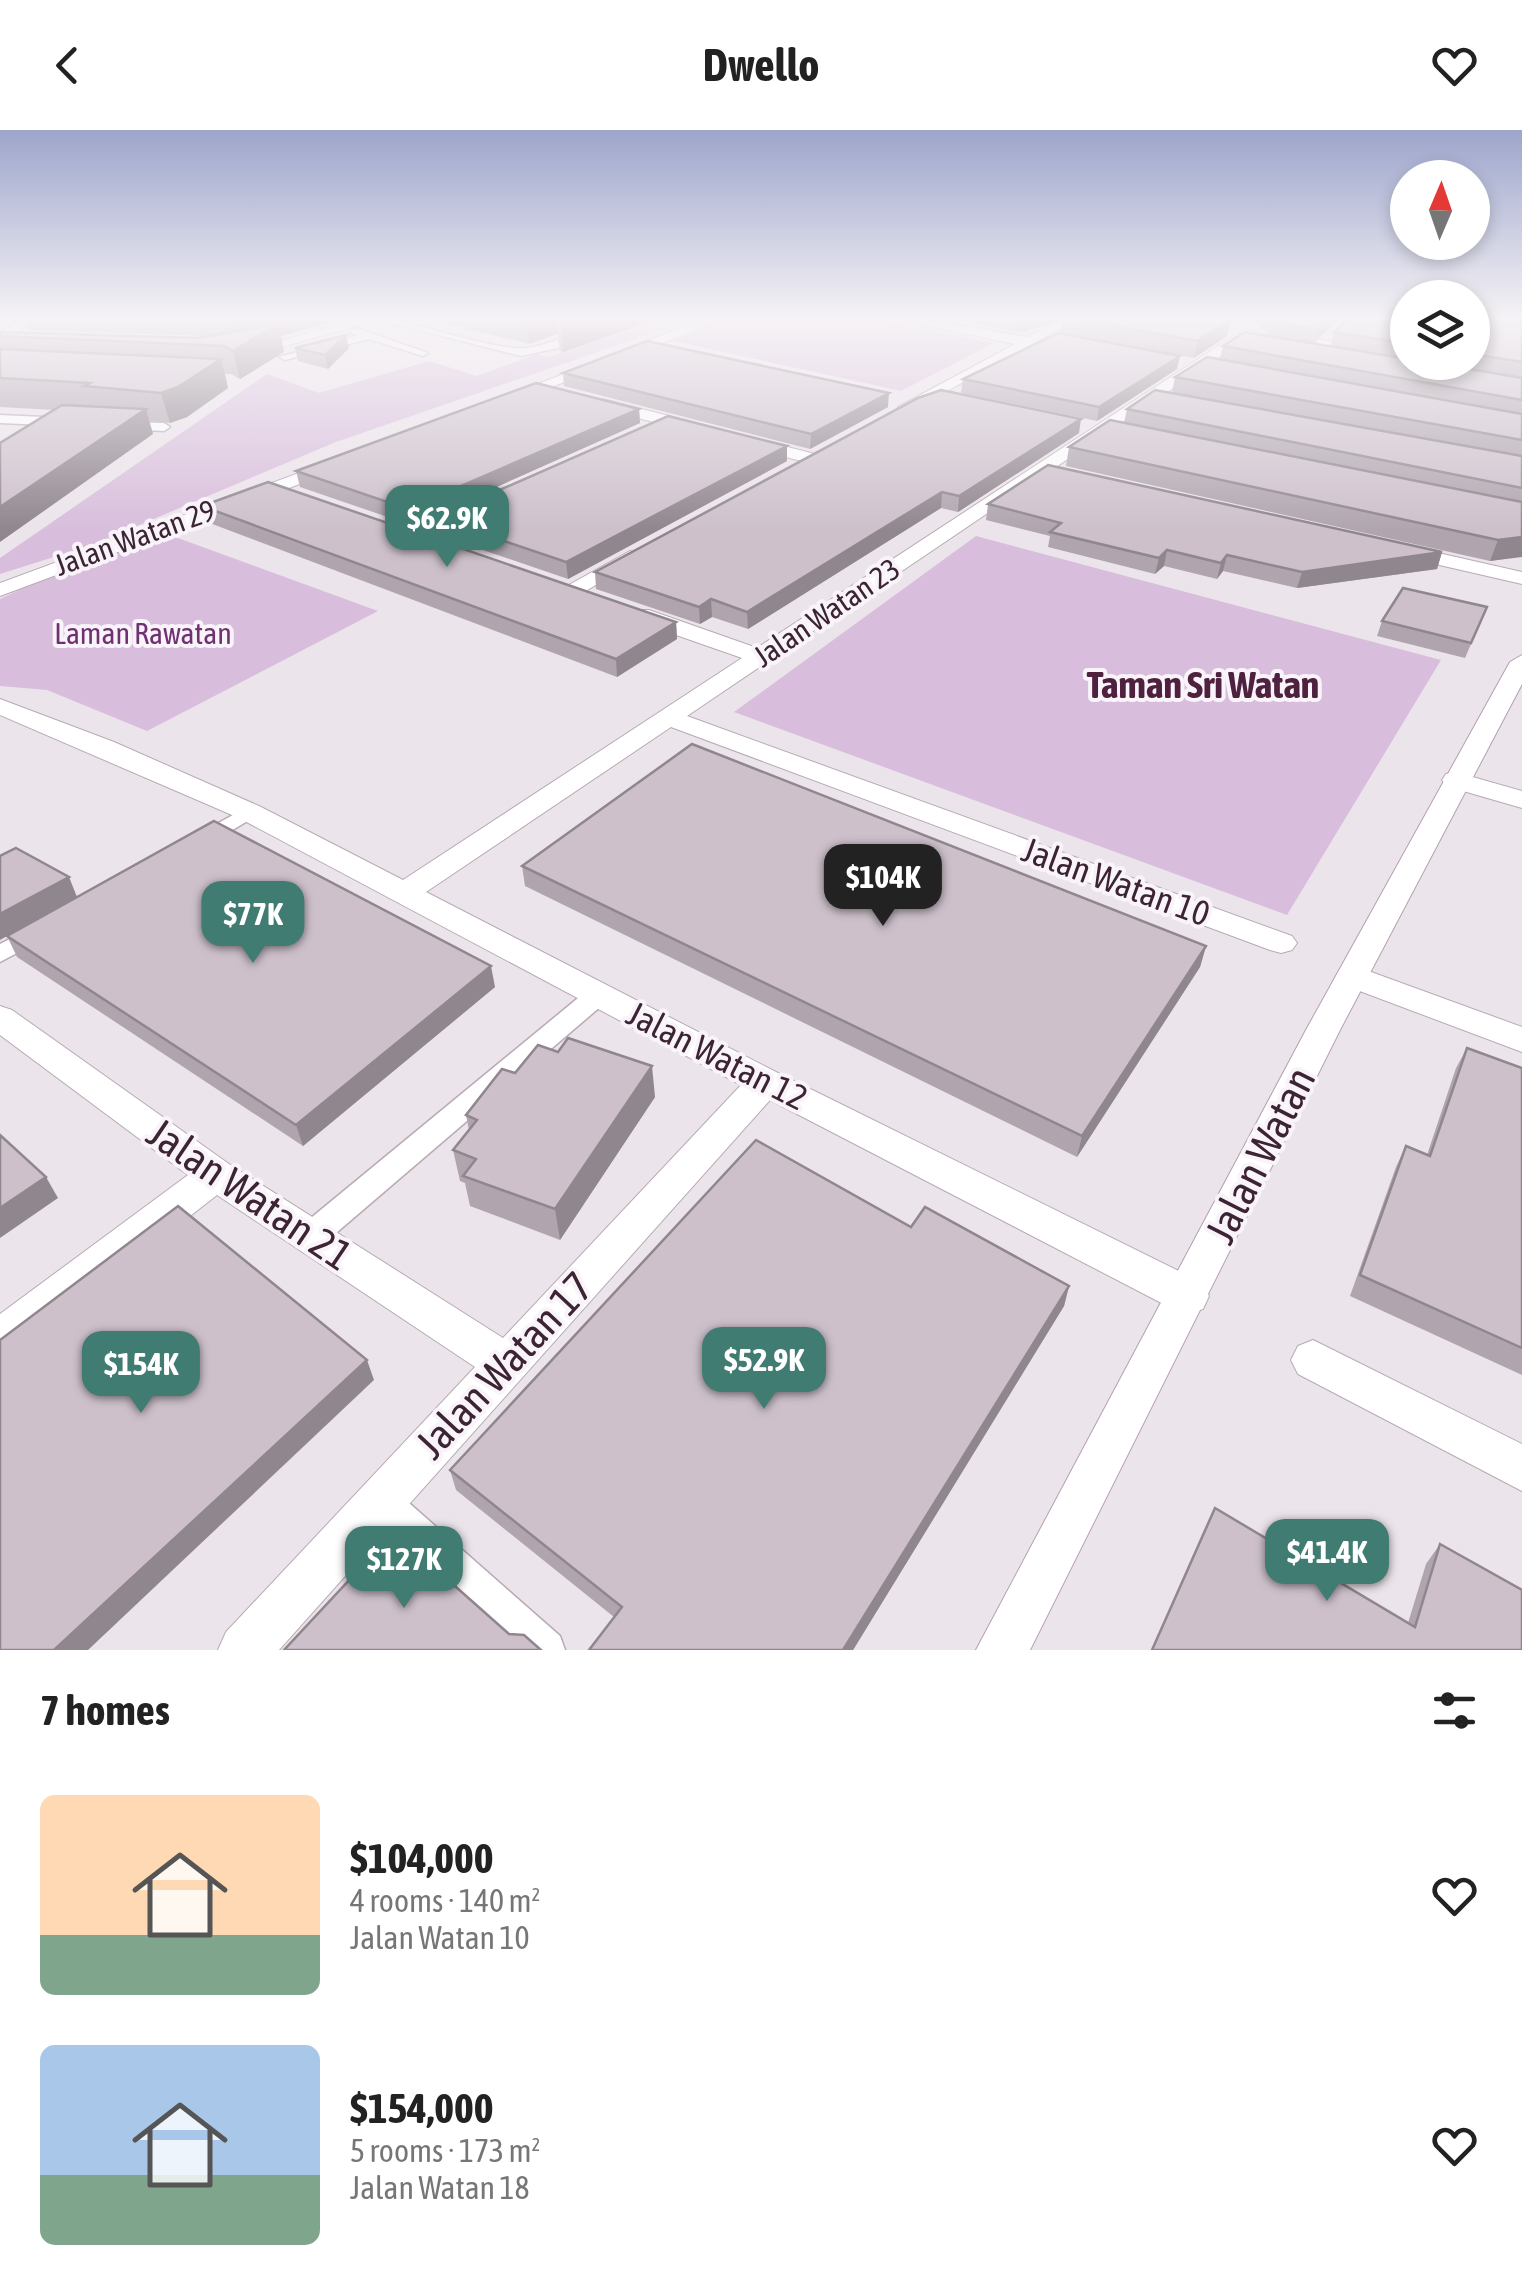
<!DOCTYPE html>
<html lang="en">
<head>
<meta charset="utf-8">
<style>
	body { margin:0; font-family:"Asap Condensed",sans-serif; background:#f2f2f2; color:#222; height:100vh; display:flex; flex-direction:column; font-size:38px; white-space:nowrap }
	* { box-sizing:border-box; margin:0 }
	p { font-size:32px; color:#767676 }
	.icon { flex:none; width:55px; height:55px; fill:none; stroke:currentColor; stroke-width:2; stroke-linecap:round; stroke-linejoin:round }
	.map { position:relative; height:1520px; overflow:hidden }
	.sheet { display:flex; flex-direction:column; background:#fff; flex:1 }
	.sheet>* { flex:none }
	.needle { width:65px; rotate:2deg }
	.fabs { position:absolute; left:1390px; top:30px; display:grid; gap:20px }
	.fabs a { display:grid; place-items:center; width:100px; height:100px; border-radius:50%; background:#fff; box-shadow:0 5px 15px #0003; font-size:50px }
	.price { position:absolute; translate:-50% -85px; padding:0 22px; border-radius:20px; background:#407c71; color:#fff; font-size:32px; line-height:65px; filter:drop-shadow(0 2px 5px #0008) }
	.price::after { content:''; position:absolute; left:50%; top:60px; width:30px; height:22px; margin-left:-15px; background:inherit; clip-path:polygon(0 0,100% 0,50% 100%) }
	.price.active { background:#222; color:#fff }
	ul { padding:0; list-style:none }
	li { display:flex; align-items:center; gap:30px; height:250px; padding:0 40px }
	li span { display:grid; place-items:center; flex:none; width:280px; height:200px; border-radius:15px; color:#555 }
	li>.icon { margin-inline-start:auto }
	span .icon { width:120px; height:120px; fill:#fffc; stroke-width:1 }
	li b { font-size:42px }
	h2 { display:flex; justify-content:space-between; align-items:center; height:120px; padding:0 40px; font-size:42px }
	header { display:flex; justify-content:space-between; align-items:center; height:130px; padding:0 40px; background:#fff; font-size:45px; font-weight:700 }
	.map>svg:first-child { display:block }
	.green { fill:#d8bedc }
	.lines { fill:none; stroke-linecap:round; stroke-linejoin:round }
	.lane-casing { stroke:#b8aab4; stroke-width:3 }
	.street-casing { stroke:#b8aab4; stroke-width:2 }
	.secondary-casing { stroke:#b4a0b0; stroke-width:2 }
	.lane { fill:#fff; fill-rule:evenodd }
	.street { fill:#fff; fill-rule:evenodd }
	.secondary { fill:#fff; fill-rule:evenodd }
	.wall { fill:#b0a5af }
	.shaded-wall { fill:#90868e }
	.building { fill:#cdc0cb; stroke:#90868e; stroke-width:2.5 }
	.labels { text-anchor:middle; stroke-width:8; stroke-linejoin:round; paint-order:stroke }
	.far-street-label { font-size:30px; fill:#3d2435; stroke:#f9f4f9 }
	.far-park-label { font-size:30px; fill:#6f3171; stroke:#f9f4f9 }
	.street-label { font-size:35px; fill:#3d2435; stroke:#f9f4f9 }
	.neighbourhood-label { font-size:38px; font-weight:bold; fill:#4e213f; stroke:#f9f4f9 }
	.near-street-label { font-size:42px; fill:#3d2435; stroke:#f9f4f9 }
</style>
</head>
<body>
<header><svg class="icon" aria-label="back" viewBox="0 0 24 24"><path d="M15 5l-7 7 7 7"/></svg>Dwello<svg class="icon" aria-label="heart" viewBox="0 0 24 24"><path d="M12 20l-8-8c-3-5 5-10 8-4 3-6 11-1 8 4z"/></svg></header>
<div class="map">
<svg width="1522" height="1520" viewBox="0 0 1522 1520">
	<rect width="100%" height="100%" fill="#ece4eb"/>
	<g class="green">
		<path d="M666,188H696L336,312L92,415L0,444V428L267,244L319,263L429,231L477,246L537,224L549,227Z"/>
		<path d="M732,188H866L994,213L901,261L674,211Z"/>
		<path d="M167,404L378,481L147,601L47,560L0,556V469L58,441Z"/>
		<path d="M976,406L1441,530L1287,785L734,582Z"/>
	</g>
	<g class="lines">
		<g class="lane-casing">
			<g id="lane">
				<path d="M24,188H37L13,204L32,207V211L0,208V203Z"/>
				<path d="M390,188C417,195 505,222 527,218C563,213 596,188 632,188L558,218L521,226L374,189Z"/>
				<path d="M351,199H359L428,223L423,226L369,209L285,230L279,227L358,205L351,203Z"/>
				<path d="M0,285L66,288L72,292L66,296L0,293Z"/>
				<path d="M119,292L164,293L170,297L164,301L123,299L119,298Z"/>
				<path d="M249,676L256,678L259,682L256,686L207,715H191L188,710Z"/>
				<path d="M37,795L45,798L49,803L45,808L0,832V814Z"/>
				<path d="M598,856L607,859L610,865L607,871L322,1115L311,1119L300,1115L296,1106L300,1097L589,859Z"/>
				<path d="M379,1353L392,1358L560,1506L565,1520H517L366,1384L361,1371L366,1358Z"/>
			</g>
		</g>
		<g class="street-casing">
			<g id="street">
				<path d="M361,188H385L246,227L239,223Z"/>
				<path d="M706,188H726L514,272L500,269Z"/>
				<path d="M889,188H921L1027,207L1062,188H1079L904,285L898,283V277L1015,214Z"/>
				<path d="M1244,199L1256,202L687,586L1292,806L1297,813L1292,820L1281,823L1270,820L671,597L426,762L778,943L1203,1153L1209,1166L1203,1179L1188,1184L1173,1179L770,970L279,1520H218L226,1502L475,1237L217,1065L15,1223L0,1228V1184L188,1045L0,905V876L12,880L229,1034L503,1208L741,955L239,688L0,585V569L114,612L259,676L403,750L742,528L633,490L630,485L633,480H649L757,518Z"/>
				<path d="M1277,203L1408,223V232L1272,210V204Z"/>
				<path d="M603,269L704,295L706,299L698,304L597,277L595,274Z"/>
				<path d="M748,307L819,325L822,329L813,334L742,316L739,312Z"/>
				<path d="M334,330L340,331V339L0,466V453Z"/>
				<path d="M473,372L483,378L480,382L418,410H404L401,406Z"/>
				<path d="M1403,415L1522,442V454L1396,425V417Z"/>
				<path d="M630,421L637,423L640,427L637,431L577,466L569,467L558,461Z"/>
				<path d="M1455,642L1522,661V678L1446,656L1442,650L1446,644Z"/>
				<path d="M1352,835L1522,897V922L1341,854L1336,846L1341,838Z"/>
				<path d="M1313,1210L1522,1314V1361L1298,1244L1291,1230L1298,1216Z"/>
			</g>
		</g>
		<g class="secondary-casing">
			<path id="secondary" d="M1522,525V554L1340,900L1030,1520H976L1306,900L1510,532Z"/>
		</g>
		<use href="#lane" class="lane"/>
		<use href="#street" class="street"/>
		<use href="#secondary" class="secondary"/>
	</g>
	<g class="wall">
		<path d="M25,188H346L281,206L284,222L240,249L231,244H225L228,258L187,287L170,293L149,291L153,304L55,280L0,277V202L198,208L208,206L29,200Z"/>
		<path d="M431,188H660L563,222L560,221L558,204L529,214L431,190Z"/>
		<path d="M943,188H1341L1317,209L1316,214L1330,217L1334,202L1408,188V232H1472V188H1522V426L1490,431L1066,336L1069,317L1124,293L1127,279L1172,263L1175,247L1220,229L1223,216L1266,206L1267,202L1258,195L1231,191L1227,206L1194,228L1060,203L1062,190L1021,202Z"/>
		<path d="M295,218H349L328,239L298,231Z"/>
		<path d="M1177,239L1097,291L961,263L963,249Z"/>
		<path d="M563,243L888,277L810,319L564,256Z"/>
		<path d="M639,279L640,293L411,395L300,357L296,341Z"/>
		<path d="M1079,303L958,382L941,378L748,499L712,487L700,494L596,459L595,442Z"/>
		<path d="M787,316V331L568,449L439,405L436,388Z"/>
		<path d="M988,374L1442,422L1437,439L1297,458L1223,441L1217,449L1164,436L1155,444L1048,417L1050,406L986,390Z"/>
		<path d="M202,376L676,492L677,509L617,547L207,392Z"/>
		<path d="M1487,477L1465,528L1377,506L1382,491Z"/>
		<path d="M522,736L1206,816L1200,837L1077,1027L525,756Z"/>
		<path d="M7,806L495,857L303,1016L17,827Z"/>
		<path d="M1467,918L1522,938V1245L1350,1166L1396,1037L1406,1016L1427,1025L1456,938Z"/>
		<path d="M515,943L655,967L560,1110L470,1076L465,1053L460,1051L453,1020L469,1000L466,985Z"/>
		<path d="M911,1097L1069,1156L1064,1176L853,1520H589L614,1487L456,1360L450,1340Z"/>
		<path d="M1440,1414L1522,1520H1151L1408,1493L1426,1434Z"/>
	</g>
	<g class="shaded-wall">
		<path d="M233,188H263L266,202L272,198L269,188H346L281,206L284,222L240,249L233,221L238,207Z"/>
		<path d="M526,188H557L558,204L529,214Z"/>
		<path d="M560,188H660L563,222Z"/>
		<path d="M1023,188H1062L1021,202Z"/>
		<path d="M1326,188H1341L1317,209L1321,193Z"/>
		<path d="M1231,190L1227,206L1194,228L1197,211Z"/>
		<path d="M346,205L349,218L328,239L325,225Z"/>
		<path d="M1180,226L1177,239L1097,291L1099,277Z"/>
		<path d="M221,229L228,258L187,287L170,293L161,263Z"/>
		<path d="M889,263L888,277L810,319L811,304Z"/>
		<path d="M146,279L153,304L0,412V377Z"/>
		<path d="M639,279L640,293L411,395L408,379Z"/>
		<path d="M1081,289L1079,303L958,382L959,366Z"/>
		<path d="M787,316V331L568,449L566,432Z"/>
		<path d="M942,362L941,378L748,499L747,482Z"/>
		<path d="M1522,407V427L1490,431L1498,410Z"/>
		<path d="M1167,420L1164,436L1155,444L1159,428Z"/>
		<path d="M1442,422L1437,439L1297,458L1302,442Z"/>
		<path d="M1227,425L1223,441L1217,449L1221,433Z"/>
		<path d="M711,469L712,487L700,494L699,477Z"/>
		<path d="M676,492L677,509L617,547L616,529Z"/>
		<path d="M69,747L77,767L0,810V784Z"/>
		<path d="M1206,816L1200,837L1077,1027L1082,1006Z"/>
		<path d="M491,836L495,857L303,1016L296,995Z"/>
		<path d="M652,936L655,967L560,1110L555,1079Z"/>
		<path d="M46,1047L58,1068L0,1108V1078Z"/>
		<path d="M1069,1156L1064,1176L853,1520H843Z"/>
		<path d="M367,1230L374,1250L88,1520H54Z"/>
	</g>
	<g class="building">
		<path d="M1071,188H1225L1231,190L1197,211Z"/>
		<path d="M1270,188H1326L1321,193L1320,200L1269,192Z"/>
		<path d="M1350,188H1408V214L1334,202Z"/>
		<path d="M1472,188L1522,189V232L1472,224Z"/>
		<path d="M278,194L233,221L224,216L0,206V202L198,208Z"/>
		<path d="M1244,202L1408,229V232H1428L1522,248V270L1223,216Z"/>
		<path d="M1058,203L1180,226L1099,277L963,249Z"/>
		<path d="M346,205L325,225L295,218Z"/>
		<path d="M647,211L889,263L811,304L563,243Z"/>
		<path d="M0,219L221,229L178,257L161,263L84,256L90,253L0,248Z"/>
		<path d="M1207,227L1522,284V310L1175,247Z"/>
		<path d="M536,253L639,279L408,379L296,341Z"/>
		<path d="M941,260L1081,289L959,366L942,362L747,482L711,469L699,477L595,442L918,268Z"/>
		<path d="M1155,260L1522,326V358L1127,279Z"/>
		<path d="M62,275L146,279L0,377V313Z"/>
		<path d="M668,286L787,316L566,432L436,388Z"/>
		<path d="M1110,290L1522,372V407L1498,410L1069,317Z"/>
		<path d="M1048,335L1442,422L1302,442L1227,425L1221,433L1167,420L1159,428L1050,402L1061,393L988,374Z"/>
		<path d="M268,352L676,492L616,529L202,376Z"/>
		<path d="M1403,458L1487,477L1471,513L1382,491Z"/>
		<path d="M692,614L1206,816L1082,1006L522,736Z"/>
		<path d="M214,691L491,836L296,995L7,806Z"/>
		<path d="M16,718L69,747L0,784V726Z"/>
		<path d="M568,908L652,936L555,1079L463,1046L476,1029L453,1020L477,990L466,985L502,939L515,943L538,915L558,922Z"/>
		<path d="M1467,918L1522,938V1218L1360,1145L1406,1016L1430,1026Z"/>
		<path d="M0,1005L46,1047L0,1078Z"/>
		<path d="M756,1010L911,1097L925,1077L1069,1156L843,1520H589L622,1477L450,1340Z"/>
		<path d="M178,1076L367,1230L54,1520H0V1210Z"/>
		<path d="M1215,1378L1415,1497L1440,1414L1522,1460V1520H1152Z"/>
		<path d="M394,1402L509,1504L524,1505L541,1520H284Z"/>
	</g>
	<linearGradient id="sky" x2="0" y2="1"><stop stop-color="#9da5cb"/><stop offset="0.47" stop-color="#f6f3f6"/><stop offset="1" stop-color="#f6f3f6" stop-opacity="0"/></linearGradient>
	<rect width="1522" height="401" fill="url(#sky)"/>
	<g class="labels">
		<g class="far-street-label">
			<text transform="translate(135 408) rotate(-20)" y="10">Jalan Watan 29</text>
			<text transform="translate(827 483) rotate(-34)" y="10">Jalan Watan 23</text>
		</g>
		<g class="far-park-label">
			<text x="143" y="514">Laman Rawatan</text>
		</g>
		<g class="street-label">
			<text transform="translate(1116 752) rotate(20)" y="12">Jalan Watan 10</text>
			<text transform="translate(717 926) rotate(27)" y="12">Jalan Watan 12</text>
		</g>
		<g class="neighbourhood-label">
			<text x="1203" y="568">Taman Sri Watan</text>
		</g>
		<g class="near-street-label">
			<text transform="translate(1260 1025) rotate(-63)" y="15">Jalan Watan</text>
			<text transform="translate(250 1064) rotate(34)" y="15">Jalan Watan 21</text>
			<text transform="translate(504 1235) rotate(-47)" y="15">Jalan Watan 17</text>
		</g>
	</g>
</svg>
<div class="fabs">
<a><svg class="needle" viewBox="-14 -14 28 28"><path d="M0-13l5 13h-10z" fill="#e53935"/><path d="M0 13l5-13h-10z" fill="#767676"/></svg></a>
<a><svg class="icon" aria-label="layers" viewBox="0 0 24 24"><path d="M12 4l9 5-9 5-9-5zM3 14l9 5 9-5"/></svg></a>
</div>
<b class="price" style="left:447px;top:440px">$62.9K</b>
<b class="price active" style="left:883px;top:799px">$104K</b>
<b class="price" style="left:253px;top:836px">$77K</b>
<b class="price" style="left:764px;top:1282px">$52.9K</b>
<b class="price" style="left:141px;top:1286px">$154K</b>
<b class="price" style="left:1327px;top:1474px">$41.4K</b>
<b class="price" style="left:404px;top:1481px">$127K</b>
</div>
<section class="sheet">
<h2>7 homes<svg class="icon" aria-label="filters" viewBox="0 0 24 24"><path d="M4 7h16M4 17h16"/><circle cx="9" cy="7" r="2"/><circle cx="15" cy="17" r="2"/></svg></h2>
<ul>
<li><span style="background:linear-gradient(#ffd9b3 70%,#7fa58c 0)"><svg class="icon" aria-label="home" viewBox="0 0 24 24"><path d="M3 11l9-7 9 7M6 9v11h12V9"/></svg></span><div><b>$104,000</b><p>4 rooms · 140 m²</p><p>Jalan Watan 10</p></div><svg class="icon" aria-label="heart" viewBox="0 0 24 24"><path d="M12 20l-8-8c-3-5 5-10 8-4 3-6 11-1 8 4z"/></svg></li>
<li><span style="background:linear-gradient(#a9c7e8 65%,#7fa58c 0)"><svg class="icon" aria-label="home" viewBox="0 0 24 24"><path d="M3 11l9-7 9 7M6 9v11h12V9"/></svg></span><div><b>$154,000</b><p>5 rooms · 173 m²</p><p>Jalan Watan 18</p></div><svg class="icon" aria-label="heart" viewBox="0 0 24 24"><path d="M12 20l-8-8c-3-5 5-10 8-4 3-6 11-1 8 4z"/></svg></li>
</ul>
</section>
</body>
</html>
